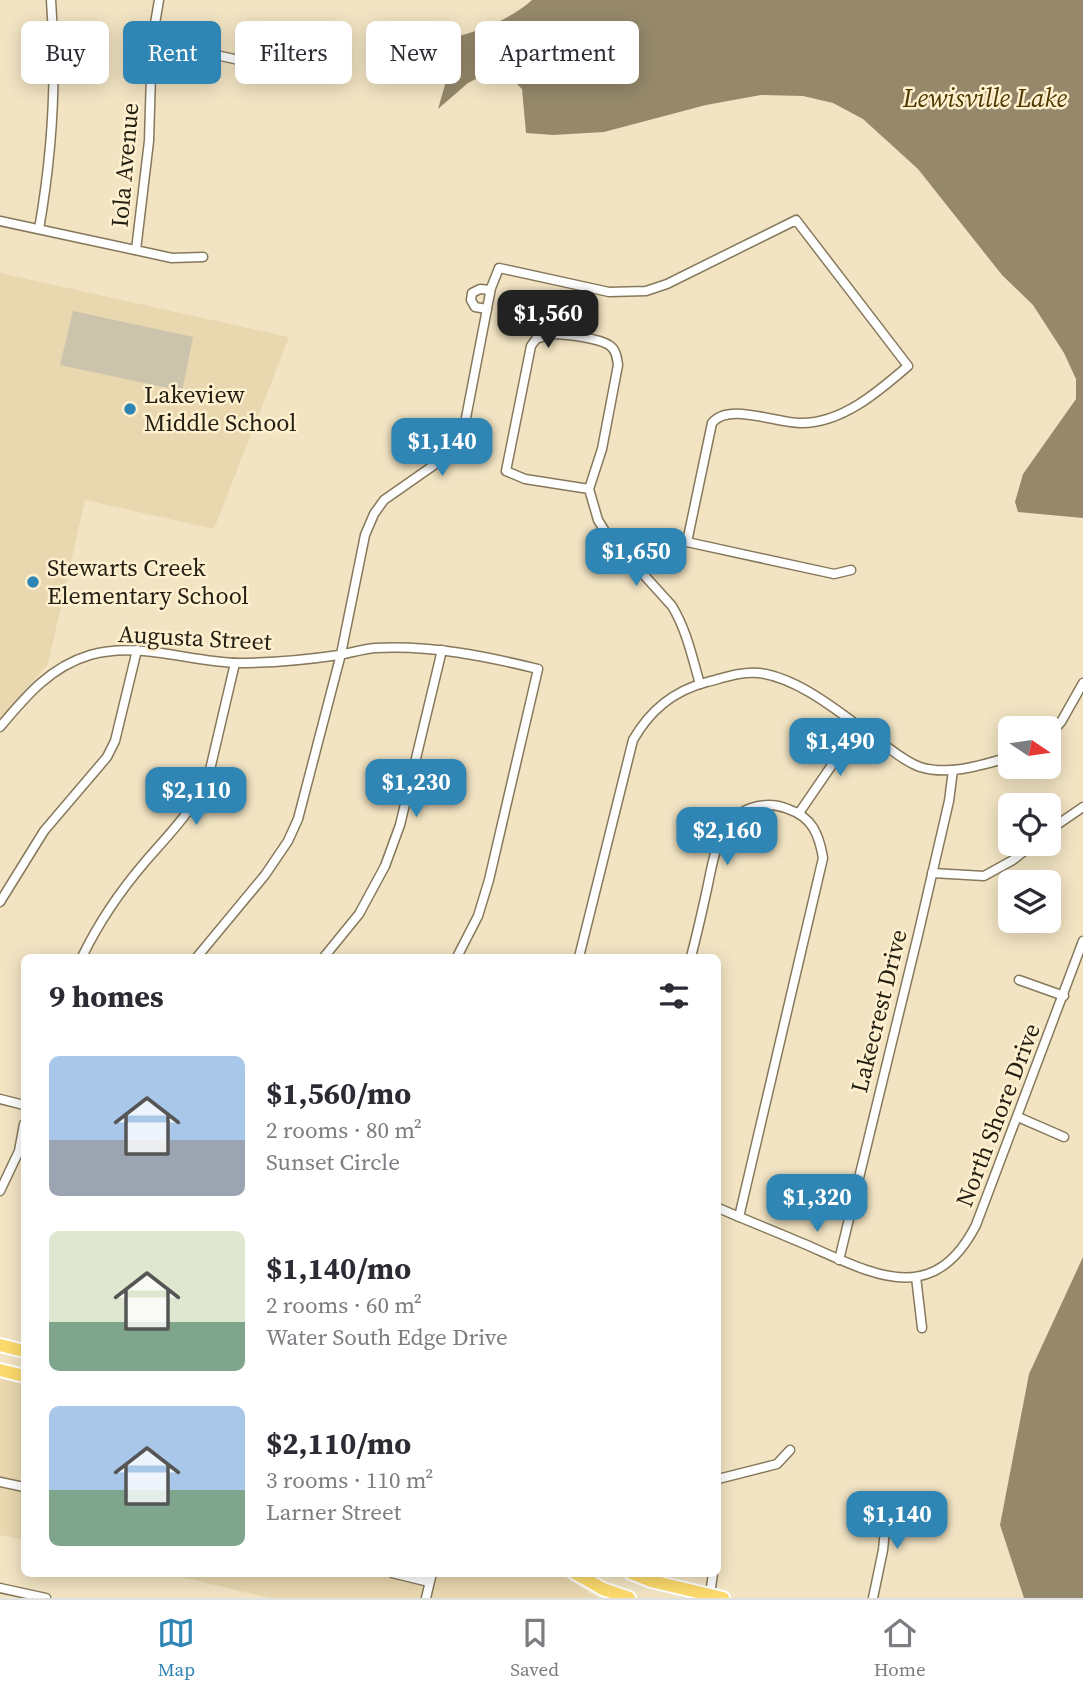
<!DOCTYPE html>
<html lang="en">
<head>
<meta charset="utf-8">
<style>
	body { margin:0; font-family:"Source Serif 4",serif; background:#f7f7f7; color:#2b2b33; height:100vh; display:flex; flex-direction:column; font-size:26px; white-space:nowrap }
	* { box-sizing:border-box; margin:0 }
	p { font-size:23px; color:#7c7c81 }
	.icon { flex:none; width:38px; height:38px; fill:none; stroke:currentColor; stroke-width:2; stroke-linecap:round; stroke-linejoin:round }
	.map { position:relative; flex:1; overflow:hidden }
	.side { position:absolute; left:21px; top:954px; width:700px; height:623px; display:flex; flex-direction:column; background:#fff; border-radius:10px; box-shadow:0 4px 18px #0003 }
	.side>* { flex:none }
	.top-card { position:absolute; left:21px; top:21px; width:700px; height:63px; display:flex; gap:14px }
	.needle { width:46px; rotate:103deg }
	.fabs { position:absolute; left:998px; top:716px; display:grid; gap:14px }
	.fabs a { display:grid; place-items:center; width:63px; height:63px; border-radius:10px; background:#fff; box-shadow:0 4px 18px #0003; font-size:35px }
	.price { position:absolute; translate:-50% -60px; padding:0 16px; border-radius:14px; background:#2f85b4; color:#fff; font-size:23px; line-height:46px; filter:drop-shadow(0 2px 4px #0008) }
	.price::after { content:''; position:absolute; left:50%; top:42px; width:21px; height:16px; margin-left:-10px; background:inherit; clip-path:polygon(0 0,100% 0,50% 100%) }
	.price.selected { background:#222; color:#fff }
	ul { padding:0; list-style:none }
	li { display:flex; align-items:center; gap:21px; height:175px; padding:0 28px }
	li span { display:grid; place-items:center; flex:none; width:196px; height:140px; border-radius:10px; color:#555 }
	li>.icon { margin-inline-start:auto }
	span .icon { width:84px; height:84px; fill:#fffc; stroke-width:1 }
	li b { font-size:30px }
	h2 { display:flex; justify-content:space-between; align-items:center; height:84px; padding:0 28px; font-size:30px }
	.pill { padding:0 24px; border-radius:10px; background:#fff; box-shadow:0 4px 18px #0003; font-size:24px; line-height:63px }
	.pill.selected { background:#2f85b4; color:#fff }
	.tab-bar { display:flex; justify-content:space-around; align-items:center; height:98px; border-top:2px solid #e1e1e2; background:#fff; font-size:19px; color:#7c7c81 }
	.tab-bar a { display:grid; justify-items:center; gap:4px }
	.tab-bar .selected { color:#2f85b4 }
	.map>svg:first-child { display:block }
	.built { fill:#e8d7af }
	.green { fill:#ccc3ad }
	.water { fill:#96896b }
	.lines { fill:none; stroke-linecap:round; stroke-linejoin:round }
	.street-casing { stroke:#86795b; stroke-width:11 }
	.primary-casing { stroke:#fff; stroke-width:16 }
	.street { stroke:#fff; stroke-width:8 }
	.primary { stroke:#fcda6c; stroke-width:12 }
	.poi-dot { fill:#2f85b4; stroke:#fff1d0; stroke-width:2.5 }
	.labels { text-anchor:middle; stroke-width:5; stroke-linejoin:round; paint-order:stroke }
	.street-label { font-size:24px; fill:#241f13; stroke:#fff1d0 }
	.poi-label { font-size:24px; fill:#241f13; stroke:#fff1d0; text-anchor:start }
	.water-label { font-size:26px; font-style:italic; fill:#4e3a00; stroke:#fff1d0 }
</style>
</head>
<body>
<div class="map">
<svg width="1083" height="1598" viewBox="0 0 1083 1598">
	<rect width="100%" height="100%" fill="#f2e4c3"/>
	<g class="built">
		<path d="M0,273L289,337L214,529L85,500L48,664L0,718Z"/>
		<path d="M0,1377L24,1382V1540L0,1535Z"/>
		<path d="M165,1573H558L598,1598H270Z"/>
	</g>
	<path class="green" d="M73,311L193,337L182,391L60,365Z"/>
	<g class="water">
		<path d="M532,0H1083V518L1018,512L1015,502L1023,474L1076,399V379L1064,353L1033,305L1002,275L918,169L863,119L833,103L803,96L761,95L706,105L604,132L553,135L526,133L522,89L500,67L468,83L438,109L459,36C484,29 512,18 532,0Z"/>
		<path d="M1083,1257V1598H1024L1000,1525L1029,1374Z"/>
	</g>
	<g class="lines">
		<g class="street-casing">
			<g id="street">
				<path d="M152,41L248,62"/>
				<path d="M0,221L172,258L203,257"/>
				<path d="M39,229C52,155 57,76 51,0"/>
				<path d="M136,250L149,141L152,41L159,0"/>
				<path d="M487,309L475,307L471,300L472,293L480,289L490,290"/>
				<path d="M552,334C565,334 598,338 609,345C616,349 617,358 618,365L602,449L589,489L525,479L506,471L531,346L536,339Z"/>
				<path d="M589,489L598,520L606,533L672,606C687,631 692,657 700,684"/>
				<path d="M0,727C26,696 50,667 90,655C139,641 189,662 238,663C272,663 305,660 339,655C351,653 363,649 375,648C431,645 485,656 538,669L489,880L478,916L457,957"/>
				<path d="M1048,737L1061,722L1083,683"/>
				<path d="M799,813L858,727"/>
				<path d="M1048,831L1083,807"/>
				<path d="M932,873L984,876L1013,860L1033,844"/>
				<path d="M0,902L44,831L107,757L115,741L137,650"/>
				<path d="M82,957C98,924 121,890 145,862C169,834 195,809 209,774L235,663"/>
				<path d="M197,957L265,875L288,841L298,819L341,654L365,535L374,514L384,500L447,456L458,441L465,423L491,288L499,268L609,292L646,291L667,284L796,220L908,366C878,392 841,424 800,423C775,423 728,402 712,423L687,542L834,574L851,570"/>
				<path d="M324,957L359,914L385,866L400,825L442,650"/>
				<path d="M579,957L633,740C650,710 673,691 707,682C723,678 742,671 759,673C801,678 846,718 879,741C892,750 905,762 920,767C949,776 982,765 1010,757"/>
				<path d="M691,957C697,934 702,912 707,889C714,857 717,821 751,808C763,804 776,804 788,809C812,817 819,834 823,858L739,1217"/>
				<path d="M1019,980L1064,996"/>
				<path d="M0,1099L24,1105"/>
				<path d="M1018,1117L1064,1137"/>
				<path d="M0,1191L19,1151L24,1124"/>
				<path d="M718,1208C746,1220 774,1231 802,1243C870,1272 932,1311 976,1225L1083,941"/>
				<path d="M839,1260L918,935L949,801L953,770"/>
				<path d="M916,1277L922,1328"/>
				<path d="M718,1479L777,1464L790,1450"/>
				<path d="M0,1482L24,1487"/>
				<path d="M392,1573L429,1582"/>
				<path d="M0,1588L46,1598"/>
				<path d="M710,1595L713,1573"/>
				<path d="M426,1598L432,1573"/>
				<path d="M873,1598L883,1550L888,1499"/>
			</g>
		</g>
		<g class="primary-casing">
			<g id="primary">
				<path d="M0,1345L24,1351"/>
				<path d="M0,1370L24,1376"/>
				<path d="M575,1573L603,1589L629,1598"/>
				<path d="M631,1573L651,1581L723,1598"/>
			</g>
		</g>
		<use href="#street" class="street"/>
		<use href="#primary" class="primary"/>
	</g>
	<g class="poi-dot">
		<circle cx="130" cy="409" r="7"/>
		<circle cx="33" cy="582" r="7"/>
	</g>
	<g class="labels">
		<g class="street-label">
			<text transform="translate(125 165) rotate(-85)" y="8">Iola Avenue</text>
			<text transform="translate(195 638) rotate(3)" y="8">Augusta Street</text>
			<text transform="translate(879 1011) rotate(-76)" y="8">Lakecrest Drive</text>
			<text transform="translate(998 1115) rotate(-69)" y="8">North Shore Drive</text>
		</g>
		<g class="poi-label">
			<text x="144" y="403">Lakeview<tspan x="144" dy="28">Middle School</tspan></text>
			<text x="47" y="576">Stewarts Creek<tspan x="47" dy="28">Elementary School</tspan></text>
		</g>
		<g class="water-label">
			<text x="985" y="107">Lewisville Lake</text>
		</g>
	</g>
</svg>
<div class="fabs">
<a><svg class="needle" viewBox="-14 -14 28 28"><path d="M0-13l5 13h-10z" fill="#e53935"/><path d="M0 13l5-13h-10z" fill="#7c7c81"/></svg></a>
<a><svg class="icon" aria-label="locate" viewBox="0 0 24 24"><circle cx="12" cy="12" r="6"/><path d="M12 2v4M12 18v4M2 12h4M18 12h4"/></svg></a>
<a><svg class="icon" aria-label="layers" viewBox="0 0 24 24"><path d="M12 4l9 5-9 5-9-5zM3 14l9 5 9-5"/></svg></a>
</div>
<b class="price selected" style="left:548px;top:350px">$1,560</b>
<b class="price" style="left:442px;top:478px">$1,140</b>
<b class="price" style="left:636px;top:588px">$1,650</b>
<b class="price" style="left:840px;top:778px">$1,490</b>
<b class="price" style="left:416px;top:819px">$1,230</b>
<b class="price" style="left:196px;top:827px">$2,110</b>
<b class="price" style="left:727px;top:867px">$2,160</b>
<b class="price" style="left:817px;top:1234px">$1,320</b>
<b class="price" style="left:897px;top:1551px">$1,140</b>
<div class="top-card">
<a class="pill">Buy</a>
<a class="pill selected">Rent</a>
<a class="pill">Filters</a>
<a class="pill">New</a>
<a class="pill">Apartment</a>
</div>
<section class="side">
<h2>9 homes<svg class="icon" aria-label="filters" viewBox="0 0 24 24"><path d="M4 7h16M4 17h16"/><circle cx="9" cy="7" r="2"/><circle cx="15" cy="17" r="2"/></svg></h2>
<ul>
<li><span style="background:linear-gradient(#a9c7e8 60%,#9aa5b1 0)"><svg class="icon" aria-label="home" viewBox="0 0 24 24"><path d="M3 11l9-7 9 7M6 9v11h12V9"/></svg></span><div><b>$1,560/mo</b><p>2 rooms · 80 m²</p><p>Sunset Circle</p></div></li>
<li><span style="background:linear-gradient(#dfe7d0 65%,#7fa58c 0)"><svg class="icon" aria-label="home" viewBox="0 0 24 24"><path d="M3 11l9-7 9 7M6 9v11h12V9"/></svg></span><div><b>$1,140/mo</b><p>2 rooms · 60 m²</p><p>Water South Edge Drive</p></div></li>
<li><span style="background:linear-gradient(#a9c7e8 60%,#7fa58c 0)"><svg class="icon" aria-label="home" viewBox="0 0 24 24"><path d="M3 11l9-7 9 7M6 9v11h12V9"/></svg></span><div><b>$2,110/mo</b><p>3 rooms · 110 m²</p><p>Larner Street</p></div></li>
</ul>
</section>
</div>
<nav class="tab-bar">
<a class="selected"><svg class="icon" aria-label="map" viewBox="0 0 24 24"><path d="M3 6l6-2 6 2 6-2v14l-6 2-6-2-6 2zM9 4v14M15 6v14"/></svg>Map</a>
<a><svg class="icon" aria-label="saved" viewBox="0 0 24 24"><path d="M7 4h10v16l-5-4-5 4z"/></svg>Saved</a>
<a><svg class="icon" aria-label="home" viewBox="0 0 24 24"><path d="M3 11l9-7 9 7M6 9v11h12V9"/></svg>Home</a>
</nav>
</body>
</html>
